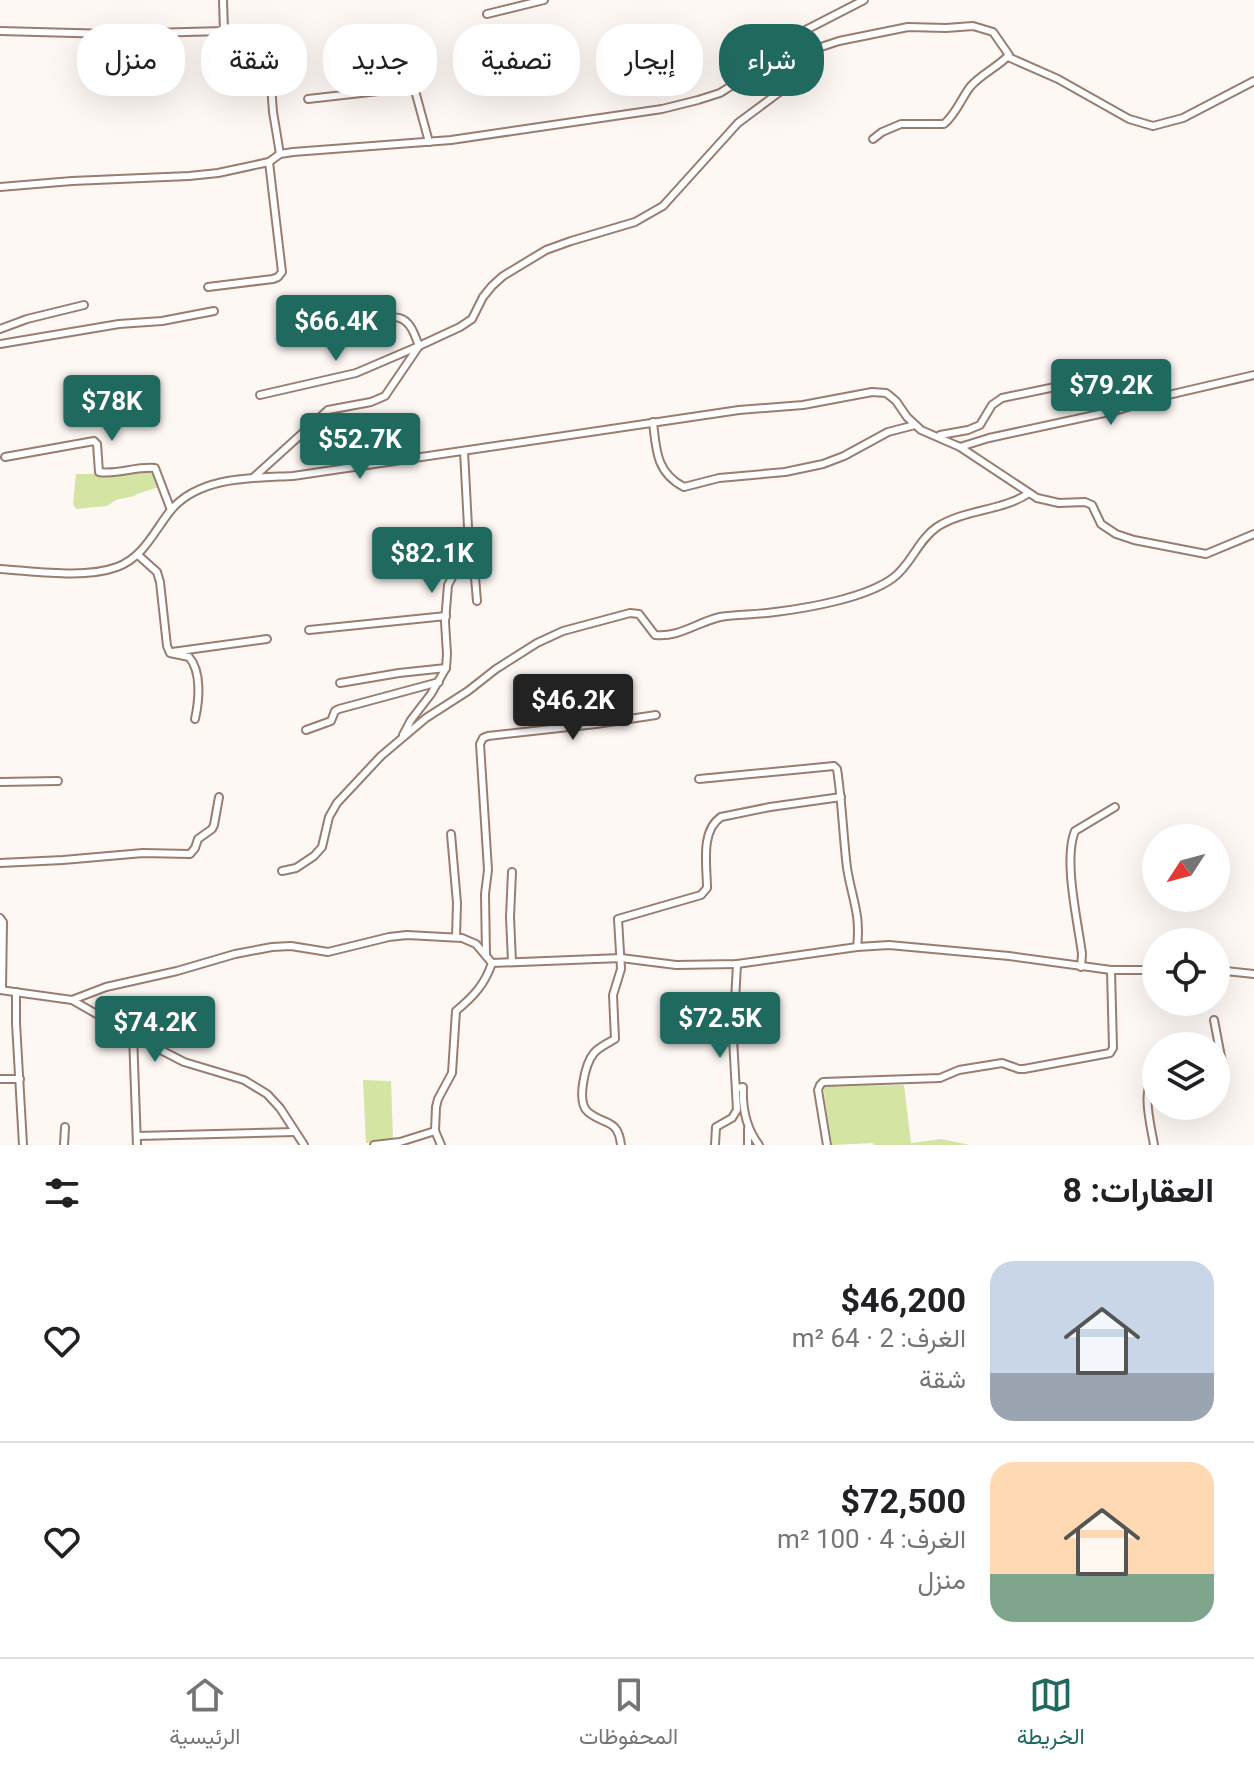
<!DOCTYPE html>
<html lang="ar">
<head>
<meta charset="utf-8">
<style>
	body { margin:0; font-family:Roboto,Vazirmatn,sans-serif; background:#f6f6f6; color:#202124; direction:rtl; height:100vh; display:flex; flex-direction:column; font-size:30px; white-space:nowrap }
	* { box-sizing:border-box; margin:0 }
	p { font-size:26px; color:#757577 }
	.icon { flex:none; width:44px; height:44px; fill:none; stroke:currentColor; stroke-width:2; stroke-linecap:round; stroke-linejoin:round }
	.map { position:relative; height:1145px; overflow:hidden; direction:ltr }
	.panel { display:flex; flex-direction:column; background:#fff; flex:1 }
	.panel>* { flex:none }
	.hud { position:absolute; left:24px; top:24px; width:800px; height:72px; direction:rtl; display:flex; gap:16px }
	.needle { width:52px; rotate:234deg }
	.fabs { position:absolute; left:1142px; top:824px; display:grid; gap:16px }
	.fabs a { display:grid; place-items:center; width:88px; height:88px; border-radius:50%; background:#fff; box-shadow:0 8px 32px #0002; font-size:40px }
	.price { position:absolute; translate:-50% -68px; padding:0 18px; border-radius:8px; background:#20695f; color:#fff; font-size:26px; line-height:52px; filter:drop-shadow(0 2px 4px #0008) }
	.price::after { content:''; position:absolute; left:50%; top:48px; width:24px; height:18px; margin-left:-12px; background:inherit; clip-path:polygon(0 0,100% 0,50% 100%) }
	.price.active { background:#222; color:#fff }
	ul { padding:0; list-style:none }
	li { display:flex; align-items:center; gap:24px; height:200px; padding:0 40px }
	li+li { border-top:2px solid #e0e0e0 }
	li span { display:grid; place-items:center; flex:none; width:224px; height:160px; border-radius:24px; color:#555 }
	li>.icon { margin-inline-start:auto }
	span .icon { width:96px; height:96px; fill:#fffc; stroke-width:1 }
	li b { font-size:34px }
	h2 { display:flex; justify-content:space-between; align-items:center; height:96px; padding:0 40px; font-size:34px }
	.chip { padding:0 28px; border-radius:32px; background:#fff; box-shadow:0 8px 32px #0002; font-size:28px; line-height:72px }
	.chip.active { background:#20695f; color:#fff }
	.tab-bar { display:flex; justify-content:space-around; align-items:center; height:112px; border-top:2px solid #e0e0e0; background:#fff; font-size:22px; color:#757577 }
	.tab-bar a { display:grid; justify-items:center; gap:4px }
	.tab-bar .active { color:#20695f }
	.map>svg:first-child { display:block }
	.green { fill:#d4e5a3 }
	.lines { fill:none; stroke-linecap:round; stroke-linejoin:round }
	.minor-casing { stroke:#997d70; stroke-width:10 }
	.minor { stroke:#fff; stroke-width:6 }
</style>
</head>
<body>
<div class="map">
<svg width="1254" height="1145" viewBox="0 0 1254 1145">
	<rect width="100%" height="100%" fill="#fef8f5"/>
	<g class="green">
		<path d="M153,469L159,487L137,494L134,496L116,500L107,506L76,509L73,504L76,474H123Z"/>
		<path d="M363,1080L391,1081L393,1140L366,1143Z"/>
		<path d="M904,1085L911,1143L941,1139L970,1145H874L873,1143L832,1145L823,1086Z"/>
	</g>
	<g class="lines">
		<g class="minor-casing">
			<g id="minor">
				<path d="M864,0L796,35L779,57L809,51L839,41L908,27L946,28L973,26L993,32L1009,55C998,67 981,74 970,87C961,99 956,114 944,124H901L882,132L873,139"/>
				<path d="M487,14L544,0"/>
				<path d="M0,31L111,34L224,31L223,0"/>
				<path d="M224,31L225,56L232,78L265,80L271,85L273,112L280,154"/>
				<path d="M1008,57L1058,79L1129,119L1153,126L1183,118L1254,81"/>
				<path d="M308,99L414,87L429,142"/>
				<path d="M0,187L72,181L189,176L218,173L269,162L280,154L293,152L451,140L662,109L698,100L720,93L739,81L759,65L779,57"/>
				<path d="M208,287L273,279L278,277L282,272L269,162"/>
				<path d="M0,329L27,319L84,305"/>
				<path d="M0,344L119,324L162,321L214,311"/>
				<path d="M260,395L356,373L419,346C415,336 412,324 402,319C387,311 315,326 295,330L293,329L288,310"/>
				<path d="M653,422C656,449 656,473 684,487L719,478L785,472L823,464L844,456L888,432L915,425"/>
				<path d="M940,435L968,430L980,425L992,405L1002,398L1055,387L1107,382"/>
				<path d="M960,447L989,438L1118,410L1164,396L1254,375"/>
				<path d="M5,457L94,441L97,444L99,472C118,475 136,466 155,468L171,510"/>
				<path d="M254,477L328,410L371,402L385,396L419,346L460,327L472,319L483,297L492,286L503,276L546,250L571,241L635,222L663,206L738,123L785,88L794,77L809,51"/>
				<path d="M467,551L473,554L477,601"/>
				<path d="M138,555L157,572L160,582L167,646L170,653L189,657C202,672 199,701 195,719"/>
				<path d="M0,569C35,571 84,579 117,567C144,557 154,531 171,510C200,476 253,478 293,476L739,410L803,405L872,392L886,393L890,396L896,401L907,417L921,430L960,447L1037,498L1059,503L1085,502L1092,505L1101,524L1116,534L1134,540L1206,554L1254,534"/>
				<path d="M309,630L446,616"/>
				<path d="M172,652L267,639"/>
				<path d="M340,683L399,673L446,668"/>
				<path d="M306,730L331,721L335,711L339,709L439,682"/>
				<path d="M403,735L411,720L431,694L446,668L447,654L445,622L448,585L469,546L464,451"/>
				<path d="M699,779L834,766L837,769C842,801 843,835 847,868C852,899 861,914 857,947"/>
				<path d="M0,782L58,781"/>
				<path d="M451,834L457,903L456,937"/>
				<path d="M0,863L63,860L143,853L190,854L195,848L198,839L212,829L214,825L219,797"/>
				<path d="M282,871L296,868L314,856L322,847L329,817L337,803L381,756L426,718L468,691L496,669L537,643L563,631L630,613L639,614L655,635C678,638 698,622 720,617C738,614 757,615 775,612C808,608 866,598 893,578C911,565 918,540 937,527C965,509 1003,511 1029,493"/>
				<path d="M512,872L510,917L512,962"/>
				<path d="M0,918L3,922L2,990"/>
				<path d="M486,955L485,894L488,870L480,744L483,738L488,736L596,724L656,715"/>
				<path d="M1081,967L1082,954C1078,922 1063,860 1075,831L1115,807"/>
				<path d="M1216,970L1254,974"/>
				<path d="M0,990L72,1000L151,1045L184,1062L244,1080L267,1094L280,1108L304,1145"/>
				<path d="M16,992V1023L23,1145"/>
				<path d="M72,1000L106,987L177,971L235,954L272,947L291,946L328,952L389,937L407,935L462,938L476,944L492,963L621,958L676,965L737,964L857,947L889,945L1009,956L1111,970H1156"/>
				<path d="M1214,1020L1222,1062L1216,1068"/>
				<path d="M133,1035L137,1145"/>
				<path d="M0,1079H20"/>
				<path d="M737,1088L743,1087C742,1109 746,1128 759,1145"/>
				<path d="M748,1129V1145"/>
				<path d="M435,1131L441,1145"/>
				<path d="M137,1136L295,1132"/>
				<path d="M64,1145L65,1127"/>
				<path d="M374,1145L400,1142L435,1131L436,1107L438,1099L452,1073L456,1011C474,996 485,984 492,963"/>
				<path d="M621,1145C618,1118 605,1126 588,1112C576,1102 585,1064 594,1053C599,1047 608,1043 615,1039L613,995L621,969L618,919L701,895L707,888C707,866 700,831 721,817L770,807L841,797"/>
				<path d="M715,1145L716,1127L732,1118L737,1110L733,1039L737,964"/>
				<path d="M827,1145L818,1090L820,1085L823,1082L940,1078L959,1070L1002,1063L1019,1069H1024L1110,1053L1113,1048L1111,970"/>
				<path d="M1154,1145C1151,1126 1140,1088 1156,1075"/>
			</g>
		</g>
		<use href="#minor" class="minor"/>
	</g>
</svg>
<div class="fabs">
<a><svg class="needle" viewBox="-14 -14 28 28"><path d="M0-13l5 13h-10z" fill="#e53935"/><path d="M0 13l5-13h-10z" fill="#757577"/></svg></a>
<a><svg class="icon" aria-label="locate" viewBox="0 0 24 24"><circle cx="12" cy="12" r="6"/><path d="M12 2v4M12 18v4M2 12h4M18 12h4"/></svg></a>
<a><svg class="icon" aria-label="layers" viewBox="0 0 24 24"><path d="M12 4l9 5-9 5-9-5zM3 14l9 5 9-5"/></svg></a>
</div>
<b class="price" style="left:336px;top:363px">$66.4K</b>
<b class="price" style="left:1111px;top:427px">$79.2K</b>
<b class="price" style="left:112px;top:443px">$78K</b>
<b class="price" style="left:360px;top:481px">$52.7K</b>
<b class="price" style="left:432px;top:595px">$82.1K</b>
<b class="price active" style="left:573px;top:742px">$46.2K</b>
<b class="price" style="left:720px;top:1060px">$72.5K</b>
<b class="price" style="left:155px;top:1064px">$74.2K</b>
<div class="hud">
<a class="chip active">شراء</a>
<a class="chip">إيجار</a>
<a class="chip">تصفية</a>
<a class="chip">جديد</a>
<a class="chip">شقة</a>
<a class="chip">منزل</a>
</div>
</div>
<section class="panel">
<h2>العقارات: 8<svg class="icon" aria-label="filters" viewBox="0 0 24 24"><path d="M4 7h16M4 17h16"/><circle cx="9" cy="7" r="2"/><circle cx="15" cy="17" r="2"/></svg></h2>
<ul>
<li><span style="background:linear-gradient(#c9d6e8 70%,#9aa5b1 0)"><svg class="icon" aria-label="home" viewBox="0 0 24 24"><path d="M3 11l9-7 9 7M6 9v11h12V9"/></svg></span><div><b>$46,200</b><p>الغرف: 2 · 64 m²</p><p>شقة</p></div><svg class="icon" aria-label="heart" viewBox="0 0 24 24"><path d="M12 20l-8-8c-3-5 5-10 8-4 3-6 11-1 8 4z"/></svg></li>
<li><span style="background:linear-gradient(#ffd9b3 70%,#7fa58c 0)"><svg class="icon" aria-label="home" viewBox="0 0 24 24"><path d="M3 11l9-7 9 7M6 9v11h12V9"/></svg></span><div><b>$72,500</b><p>الغرف: 4 · 100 m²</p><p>منزل</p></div><svg class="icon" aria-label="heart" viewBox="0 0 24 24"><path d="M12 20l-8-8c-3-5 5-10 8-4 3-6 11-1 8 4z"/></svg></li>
</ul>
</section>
<nav class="tab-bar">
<a class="active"><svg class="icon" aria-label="map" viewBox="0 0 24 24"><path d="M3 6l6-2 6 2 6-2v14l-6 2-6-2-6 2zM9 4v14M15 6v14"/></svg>الخريطة</a>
<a><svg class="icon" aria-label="saved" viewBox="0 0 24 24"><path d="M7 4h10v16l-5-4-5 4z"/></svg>المحفوظات</a>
<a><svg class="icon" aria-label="home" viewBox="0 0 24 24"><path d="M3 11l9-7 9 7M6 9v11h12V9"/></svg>الرئيسية</a>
</nav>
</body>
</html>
